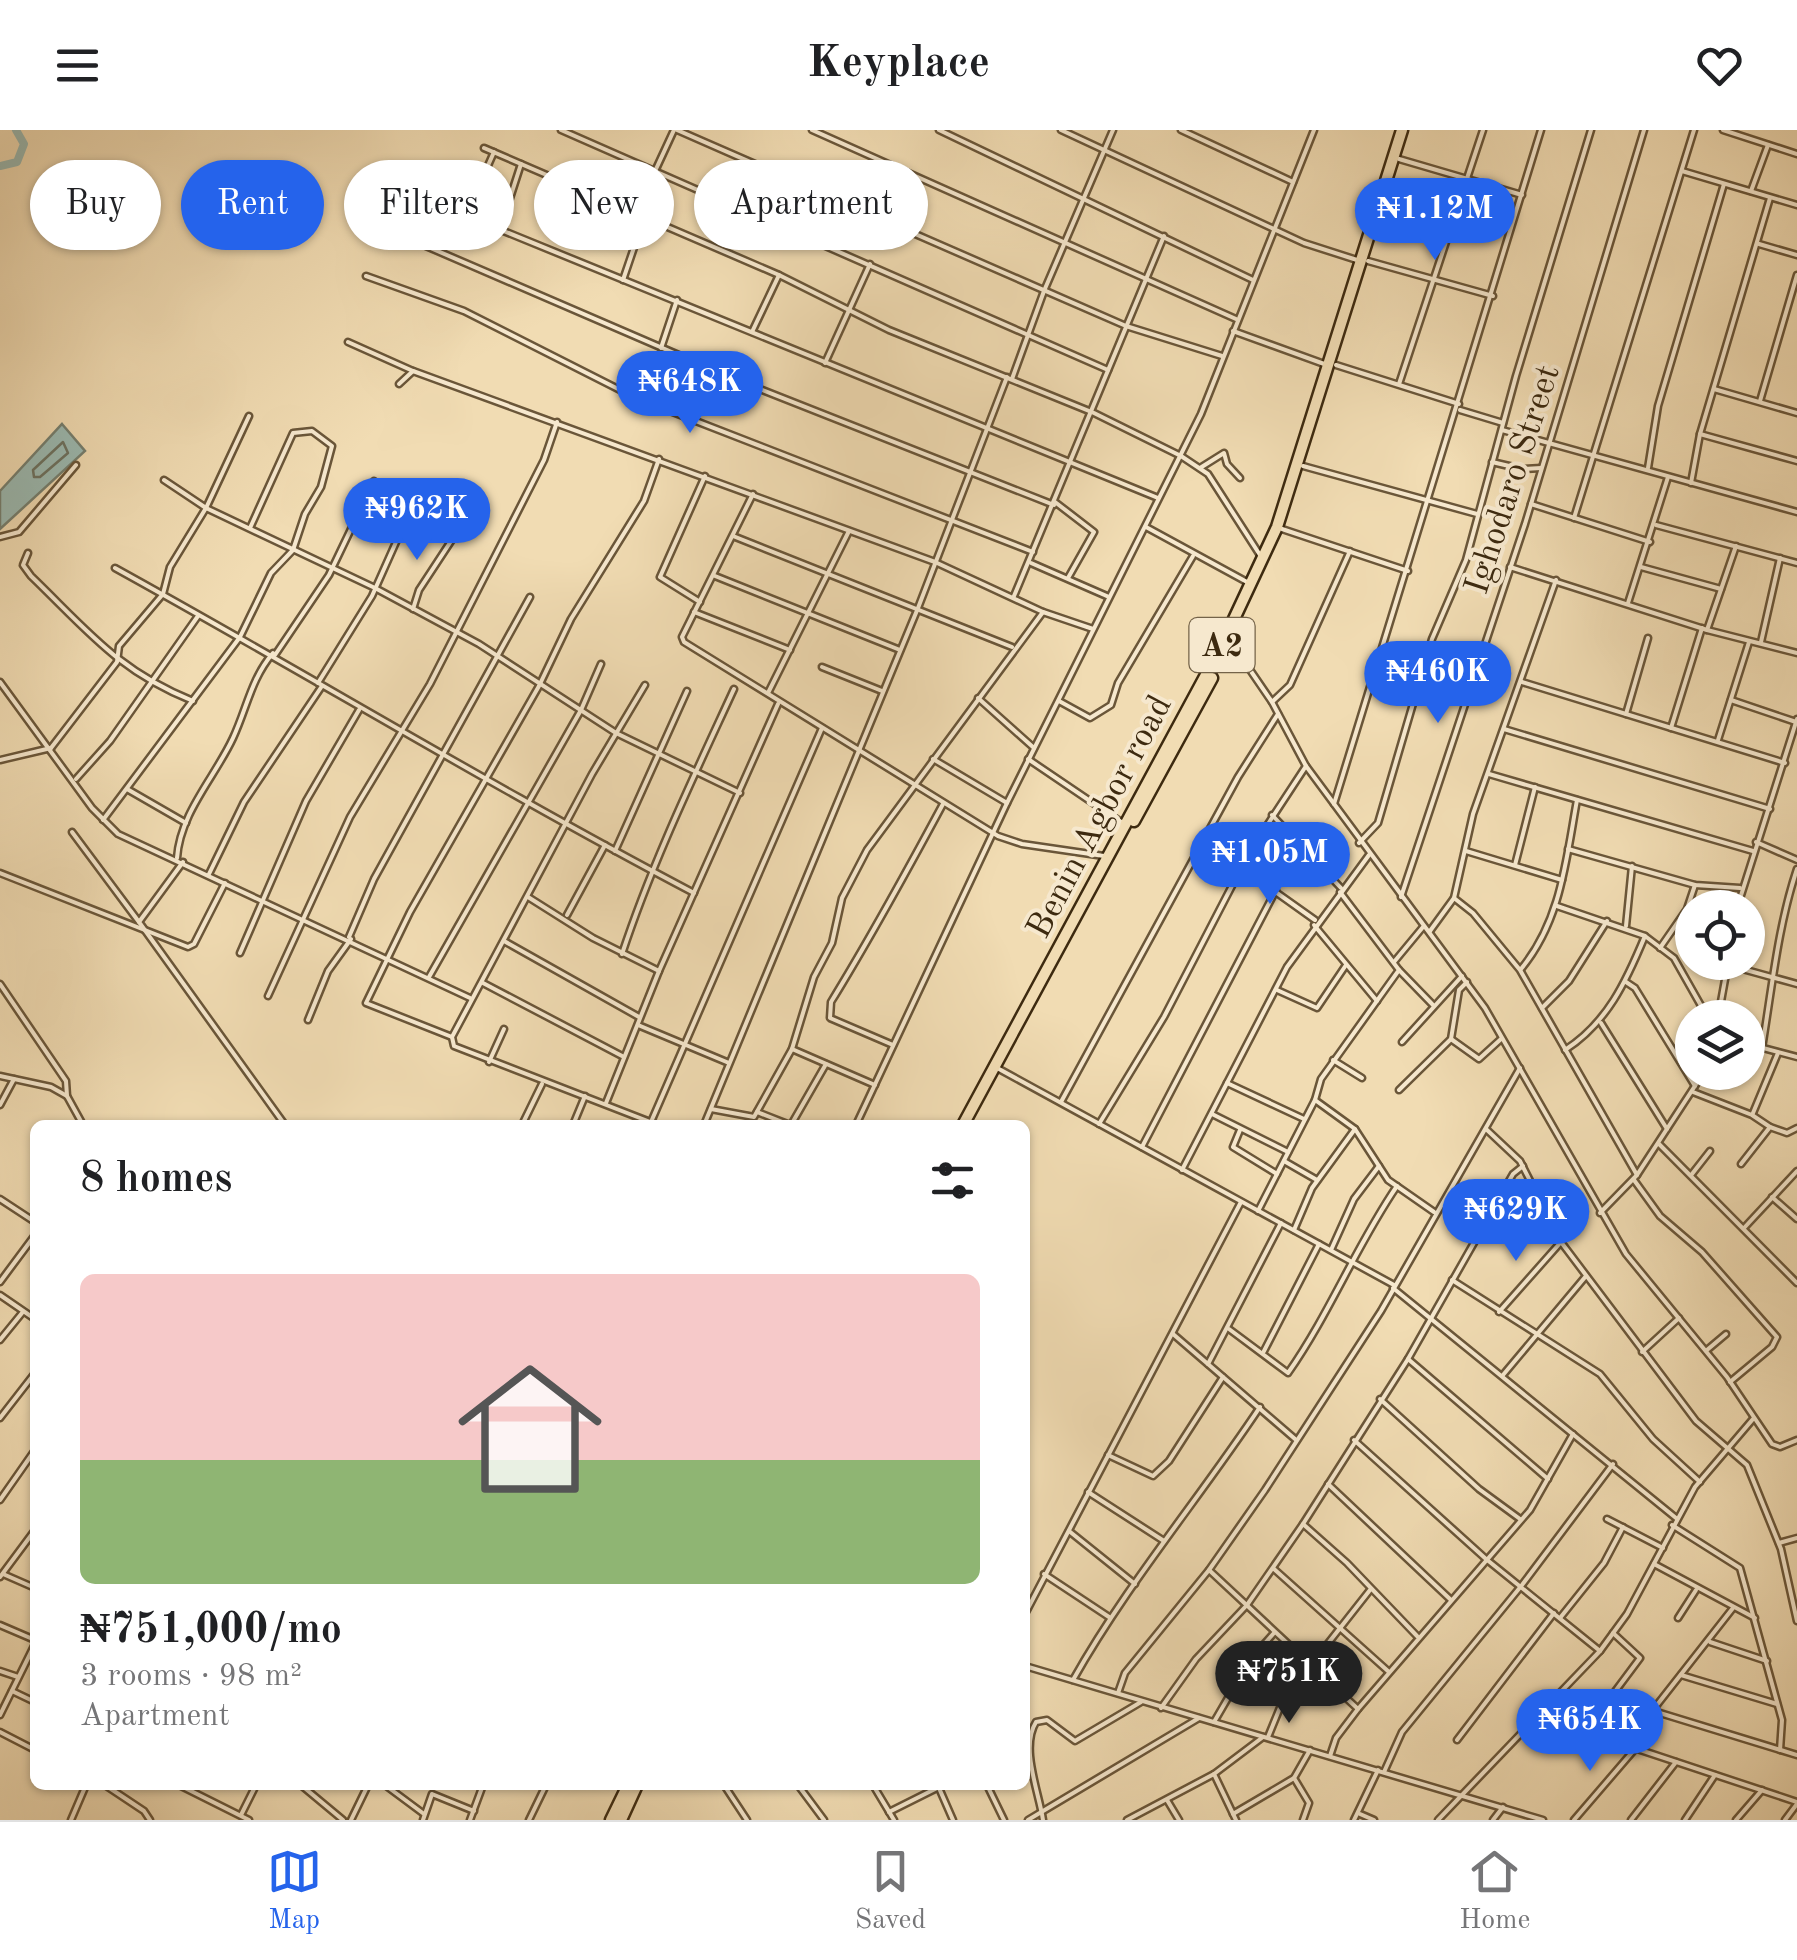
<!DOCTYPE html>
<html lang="en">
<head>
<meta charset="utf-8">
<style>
	body { margin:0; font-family:"Old Standard TT",serif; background:#f2f2f2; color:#202124; height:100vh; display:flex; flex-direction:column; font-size:38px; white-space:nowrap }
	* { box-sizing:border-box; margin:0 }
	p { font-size:32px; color:#757577 }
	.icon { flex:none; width:55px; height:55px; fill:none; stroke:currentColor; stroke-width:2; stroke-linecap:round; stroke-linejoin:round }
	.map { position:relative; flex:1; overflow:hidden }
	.details { position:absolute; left:30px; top:990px; width:1000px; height:670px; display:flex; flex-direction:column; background:#fff; border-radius:15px; box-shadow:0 2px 8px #0004 }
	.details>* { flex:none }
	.guide { position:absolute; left:30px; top:30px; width:1000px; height:90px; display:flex; gap:20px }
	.fabs { position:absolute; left:1675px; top:760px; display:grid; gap:20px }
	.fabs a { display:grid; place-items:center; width:90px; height:90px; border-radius:50%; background:#fff; box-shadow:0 2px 8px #0004; font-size:50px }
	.price { position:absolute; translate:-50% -85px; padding:0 22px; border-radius:35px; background:#2563eb; color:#fff; font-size:32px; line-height:65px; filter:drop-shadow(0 2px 5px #0008) }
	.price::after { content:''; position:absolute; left:50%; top:60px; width:30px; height:22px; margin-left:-15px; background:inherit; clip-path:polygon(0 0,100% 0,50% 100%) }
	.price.selected { background:#222; color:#fff }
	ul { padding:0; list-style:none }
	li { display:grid; align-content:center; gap:20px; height:530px; padding:0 50px }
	li span { display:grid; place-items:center; height:310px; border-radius:15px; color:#555 }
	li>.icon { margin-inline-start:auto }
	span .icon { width:180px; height:180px; fill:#fffc; stroke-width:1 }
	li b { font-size:42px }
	h2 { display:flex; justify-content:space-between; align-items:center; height:120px; padding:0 50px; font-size:42px }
	.chip { padding:0 35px; border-radius:45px; background:#fff; box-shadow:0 2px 8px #0004; font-size:35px; line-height:90px }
	.chip.selected { background:#2563eb; color:#fff }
	header { display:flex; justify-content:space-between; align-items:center; height:130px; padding:0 50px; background:#fff; font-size:45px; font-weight:700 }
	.tab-bar { display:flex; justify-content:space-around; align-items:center; height:140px; border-top:2px solid #e0e0e0; background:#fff; font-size:28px; color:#757577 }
	.tab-bar a { display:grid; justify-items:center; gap:5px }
	.tab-bar .selected { color:#2563eb }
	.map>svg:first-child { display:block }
	.water { fill:#9bbab2; stroke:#758071; stroke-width:2.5 }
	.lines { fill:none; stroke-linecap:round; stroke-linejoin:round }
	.shore { stroke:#6c7261; stroke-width:2.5 }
	.river { stroke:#9bbab2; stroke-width:8 }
	.minor-casing { stroke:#6a5639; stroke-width:9 }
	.trunk-casing { stroke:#3d2a10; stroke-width:15 }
	.minor { stroke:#f6e8ce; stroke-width:4 }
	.trunk { stroke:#f1dcb3; stroke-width:10 }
	.labels { text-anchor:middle; stroke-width:8; stroke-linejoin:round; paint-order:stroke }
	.shield { fill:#f6e8ce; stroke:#746349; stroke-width:2.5 }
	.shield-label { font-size:32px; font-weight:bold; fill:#3d2a10 }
	.street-label { font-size:35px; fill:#3d2a10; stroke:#f6e8ce }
</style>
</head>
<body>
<header><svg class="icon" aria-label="menu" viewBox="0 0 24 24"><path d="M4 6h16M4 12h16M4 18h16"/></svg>Keyplace<svg class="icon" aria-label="heart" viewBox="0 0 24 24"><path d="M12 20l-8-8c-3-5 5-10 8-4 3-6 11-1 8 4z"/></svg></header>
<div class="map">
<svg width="1797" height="1690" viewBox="0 0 1797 1690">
	<rect width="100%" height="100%" fill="#f1dcb3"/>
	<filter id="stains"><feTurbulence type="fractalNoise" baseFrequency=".002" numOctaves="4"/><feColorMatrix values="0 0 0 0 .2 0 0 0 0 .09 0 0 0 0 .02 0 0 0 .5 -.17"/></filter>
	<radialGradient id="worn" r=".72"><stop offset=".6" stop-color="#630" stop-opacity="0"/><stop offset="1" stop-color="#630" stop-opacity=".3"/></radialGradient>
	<path class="water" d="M62,294L85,321L0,399V361Z"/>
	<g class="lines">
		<path class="shore" d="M63,312L68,323L40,347H34L33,340Z"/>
		<path class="river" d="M0,36L17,32L24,14L16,0"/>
		<g class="minor-casing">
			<g id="minor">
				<path d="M561,0L1108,240"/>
				<path d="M677,0L1126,196L1222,226"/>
				<path d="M812,0L1236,189"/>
				<path d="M939,0L1253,150"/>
				<path d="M1061,0L1304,113L1357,130"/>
				<path d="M1181,0L1293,52"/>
				<path d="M1723,0L1797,24"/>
				<path d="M484,18L779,145L889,200L1094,283L1181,326L1208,344L1260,425"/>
				<path d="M1399,29L1522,65"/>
				<path d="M656,39L674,0"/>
				<path d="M1682,41L1797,75"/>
				<path d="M1751,61L1768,15"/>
				<path d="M440,75L1158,368"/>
				<path d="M466,85L494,22"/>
				<path d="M500,99L521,34"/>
				<path d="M412,110L732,248L1054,375"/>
				<path d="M1759,114L1797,125"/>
				<path d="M1368,131L1493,166"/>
				<path d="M366,146L464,181L634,267L1033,422"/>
				<path d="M623,150L644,88"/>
				<path d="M1233,201L1327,235"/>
				<path d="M752,202L779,145"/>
				<path d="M348,212L413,241L935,432L1043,482L1093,499"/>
				<path d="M661,218L677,170"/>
				<path d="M825,233L870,134"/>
				<path d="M1336,235L1459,274"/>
				<path d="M1012,249L1044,161L1113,0"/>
				<path d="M399,254L413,241"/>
				<path d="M1399,254L1483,0"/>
				<path d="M1714,259L1797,283"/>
				<path d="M1760,271L1797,145"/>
				<path d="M1460,280L1503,293"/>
				<path d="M1502,300L1797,382"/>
				<path d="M1700,304L1797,331"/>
				<path d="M1492,332L1522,339L1541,338"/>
				<path d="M1303,336L1477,384"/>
				<path d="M1200,338L1224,323L1227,334L1240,348"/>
				<path d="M1648,338L1658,276L1724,54"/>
				<path d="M164,350L206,378L375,458L479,514L616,603L740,663"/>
				<path d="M1691,353L1700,304L1770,68"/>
				<path d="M753,364L682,507L684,512L998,706L1022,714L1104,726"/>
				<path d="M1055,372L1094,402L1068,448"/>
				<path d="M1531,374L1650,412"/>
				<path d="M1574,388L1694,0"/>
				<path d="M1656,395L1797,433"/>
				<path d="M1146,397L1247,452"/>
				<path d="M1282,399L1408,441"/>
				<path d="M733,406L1012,517"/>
				<path d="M0,407L19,402L76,335"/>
				<path d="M28,423L23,435L31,446C87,500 118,541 193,571"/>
				<path d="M1031,433L1109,467"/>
				<path d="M1510,437L1707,500L1797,523"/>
				<path d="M1641,437L1721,459"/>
				<path d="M115,438C309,545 498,660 694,763"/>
				<path d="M715,446L900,520"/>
				<path d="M1014,466L1164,106"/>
				<path d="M700,472L660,447L705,346"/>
				<path d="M1628,473L1668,347"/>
				<path d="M413,479L419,460L457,402"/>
				<path d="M694,482L790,520"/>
				<path d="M1707,500L1736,416"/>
				<path d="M1231,512L1272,572L1306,636L1485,878L1626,1124L1727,1247L1772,1314L1780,1317L1797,1310"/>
				<path d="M1761,512L1780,428"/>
				<path d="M275,525L329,445L374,351"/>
				<path d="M822,537L882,561"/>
				<path d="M0,552L92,678L118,704L470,868"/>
				<path d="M1522,552L1785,633"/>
				<path d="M318,553L372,466L409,383"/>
				<path d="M645,555L592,644L452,907L454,916L658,995"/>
				<path d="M768,563L849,401"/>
				<path d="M978,568L1034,618"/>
				<path d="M1731,570L1796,592"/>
				<path d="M1059,571L1090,588L1111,575L1118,553L1193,426"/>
				<path d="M1272,572L1290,555L1350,421"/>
				<path d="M1626,584L1648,508"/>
				<path d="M1671,598L1702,498"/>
				<path d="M1504,599L1770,679"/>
				<path d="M1718,610L1749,512"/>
				<path d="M51,618L117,532L119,516L163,464L170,437L206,378L249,286"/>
				<path d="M933,629L1007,673"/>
				<path d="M1028,629L1124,694"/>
				<path d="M0,630L51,618"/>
				<path d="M1489,644L1753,721"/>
				<path d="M76,649L110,611L198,486"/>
				<path d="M127,659L186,693"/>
				<path d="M1334,674L1541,0"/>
				<path d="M1272,685L1341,758"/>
				<path d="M103,690L240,507L271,443L293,420L305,384L321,357L332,316L312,301L293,303L250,398"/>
				<path d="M72,702L139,792"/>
				<path d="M1756,712L1797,730"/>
				<path d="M1359,713L1378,693L1432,509L1466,430L1516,246L1591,0"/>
				<path d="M1568,719L1695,755L1740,758"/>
				<path d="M615,721L687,561"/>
				<path d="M1466,721L1562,750"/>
				<path d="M177,728C180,683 215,647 233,608C247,578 251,549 273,523"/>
				<path d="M183,732L139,792L285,995"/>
				<path d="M1515,735L1535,657"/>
				<path d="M1242,738L1315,790"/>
				<path d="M0,743L188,817L194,814L225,753"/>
				<path d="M209,744L244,672L322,556"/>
				<path d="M528,767L593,808L659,841"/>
				<path d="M1401,767L1525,394L1644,0"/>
				<path d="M1454,768L1473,783L1520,840L1637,1045"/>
				<path d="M1557,776L1645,806L1674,828L1708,888"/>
				<path d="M1737,778L1797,589"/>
				<path d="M567,785L605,715"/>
				<path d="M1314,795L1377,871"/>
				<path d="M1626,796L1632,736"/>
				<path d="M1430,801L1454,768L1473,684L1556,450"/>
				<path d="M349,807L374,749L530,467"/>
				<path d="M504,811L639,887"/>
				<path d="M1660,818L1687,779L1695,755"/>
				<path d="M240,823L306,671L359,580"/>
				<path d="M622,824C652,733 694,646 734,559"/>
				<path d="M1394,832L1423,797"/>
				<path d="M1728,835L1797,854"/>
				<path d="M1521,839C1561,791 1566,730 1577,670"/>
				<path d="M1399,840L1433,875"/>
				<path d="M429,847L581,580L601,534"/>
				<path d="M1626,852L1635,858L1695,956"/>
				<path d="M483,853L624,927"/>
				<path d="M0,854L66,951L67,966L83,995"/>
				<path d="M1277,860L1317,878L1346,835"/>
				<path d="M268,866L350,687L430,554L544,330L557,292"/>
				<path d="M1542,878L1569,851L1607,791"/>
				<path d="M1718,888L1728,833"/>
				<path d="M308,890L328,841L351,809"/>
				<path d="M1601,893L1667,999"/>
				<path d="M638,895L729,933"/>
				<path d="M452,907L366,873L410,782L539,556L571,489L644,371L659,329"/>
				<path d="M1451,909L1479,929L1501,909"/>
				<path d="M1402,912L1462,846"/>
				<path d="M1748,914L1797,927"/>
				<path d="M893,915L830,888L831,872C871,807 907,741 943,674"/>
				<path d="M1762,918C1772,858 1778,796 1797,739"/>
				<path d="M792,919L875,955"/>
				<path d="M1565,920C1607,893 1626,852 1645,806"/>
				<path d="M1333,930L1362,948"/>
				<path d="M489,932L504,899"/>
				<path d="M999,939L1394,1155"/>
				<path d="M0,946L51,957L67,966"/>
				<path d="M1227,953L1304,989"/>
				<path d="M1399,960L1451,909L1459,860L1467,852"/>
				<path d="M1693,962L1752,985L1770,997"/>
				<path d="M1315,970L1355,999L1388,1050L1434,1082"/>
				<path d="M1061,972L1238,647L1278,584"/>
				<path d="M606,973L659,841L778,574"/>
				<path d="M0,975L14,949"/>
				<path d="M711,979L754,987L792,919L814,847L832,813L842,768L867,720L1043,482"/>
				<path d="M757,982L790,995"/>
				<path d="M1753,983L1778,923"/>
				<path d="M1212,984L1288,1022"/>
				<path d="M651,992L822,598"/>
				<path d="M1099,994L1164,887L1249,723L1306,636"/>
				<path d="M522,995L542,954"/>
				<path d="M573,995L585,966"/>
				<path d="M704,995L918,478L1007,247"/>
				<path d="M791,995L826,934"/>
				<path d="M856,995L1007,673L1201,284L1314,0"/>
				<path d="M1486,999L1520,1031L1561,1112L1696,1291L1747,1335L1781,1419L1797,1491"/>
				<path d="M1240,1000L1233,1017L1277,1044"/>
				<path d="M1659,1014L1797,1153"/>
				<path d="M1142,1017L1276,760"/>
				<path d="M1284,1031L1317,1050"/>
				<path d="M1741,1034L1770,997L1787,1003L1797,998"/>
				<path d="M1182,1040L1287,837L1369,725"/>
				<path d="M1692,1044L1710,1021"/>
				<path d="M1634,1050L1660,1086L1702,1122L1777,1207L1772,1217L1730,1252"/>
				<path d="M1772,1067L1797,1089"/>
				<path d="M0,1069L35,1092"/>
				<path d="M1258,1081L1315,970L1321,949L1399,840L1340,762"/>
				<path d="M1600,1083L1637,1045L1704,942"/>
				<path d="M1744,1098L1797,1041"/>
				<path d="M1294,1100L1312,1058L1355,999"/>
				<path d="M1331,1120L1354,1069L1379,1036"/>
				<path d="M1452,1150L1600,1244L1653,1309L1700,1352"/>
				<path d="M0,1152L35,1105"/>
				<path d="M1393,1158L1676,1388"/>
				<path d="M0,1165L35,1189"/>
				<path d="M1499,1182L1561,1112"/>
				<path d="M1229,1199L1288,1243C1330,1183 1356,1116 1397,1056"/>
				<path d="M1173,1204L1295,1309"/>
				<path d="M0,1210L22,1183"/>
				<path d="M1707,1220L1726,1204"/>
				<path d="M1264,1221L1319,1114"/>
				<path d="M1642,1222L1679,1188"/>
				<path d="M1408,1229L1548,1349"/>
				<path d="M1208,1234L1281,1093"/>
				<path d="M1503,1245L1586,1146"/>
				<path d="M1380,1269L1479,1359L1520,1389"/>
				<path d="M0,1288L35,1243"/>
				<path d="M1354,1310L1486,1429L1600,1521"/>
				<path d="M1108,1325L1153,1346L1169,1331L1223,1247"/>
				<path d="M1328,1354L1451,1470"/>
				<path d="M1088,1362L1164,1411"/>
				<path d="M0,1370L35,1320"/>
				<path d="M1607,1389L1663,1418"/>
				<path d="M1303,1394L1347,1433L1417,1506"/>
				<path d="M1672,1395L1740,1438L1782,1590L1780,1620"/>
				<path d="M1069,1401L1135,1454"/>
				<path d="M1779,1413L1797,1408"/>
				<path d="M1654,1434L1755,1488"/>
				<path d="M1274,1439L1389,1542"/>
				<path d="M1209,1440L1358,1579L1530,1380L1573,1304"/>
				<path d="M3,1444L35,1458"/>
				<path d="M1044,1444L1109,1487"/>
				<path d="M0,1447L35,1400"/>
				<path d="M1025,1484L1241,1072"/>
				<path d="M1560,1488L1604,1433L1623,1397"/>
				<path d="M1678,1488L1696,1460"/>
				<path d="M0,1495L35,1510"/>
				<path d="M1710,1512L1767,1531"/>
				<path d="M1311,1535L1370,1460"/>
				<path d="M1025,1536L1543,1690"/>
				<path d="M0,1541L18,1547"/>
				<path d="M1681,1545L1777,1574"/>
				<path d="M1073,1550C1127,1454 1199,1369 1260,1277"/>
				<path d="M12,1561L35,1572"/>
				<path d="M1118,1563L1125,1543L1209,1440L1265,1360L1381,1181L1520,938"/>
				<path d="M1611,1568L1797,1625"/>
				<path d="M1161,1578L1196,1529L1247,1475L1303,1394L1408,1229L1513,1044L1523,1036"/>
				<path d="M1653,1580L1733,1478"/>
				<path d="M0,1585L35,1514"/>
				<path d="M1540,1588L1580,1600L1596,1587L1640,1528L1613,1503"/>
				<path d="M1214,1592L1250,1530L1274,1503"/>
				<path d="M1580,1600L1797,1672"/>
				<path d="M0,1602L35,1620"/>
				<path d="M1268,1607L1288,1558L1306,1531"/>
				<path d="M1457,1610L1554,1483"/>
				<path d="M1330,1626L1336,1608L1358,1579"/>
				<path d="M1384,1642L1402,1602L1522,1455L1613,1334"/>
				<path d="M1214,1644L1236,1690"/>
				<path d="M1294,1648L1309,1673L1303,1690"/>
				<path d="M105,1655L144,1681L150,1690"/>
				<path d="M179,1655L249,1690"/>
				<path d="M301,1655L343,1690"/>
				<path d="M385,1655L424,1684"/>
				<path d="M724,1655L747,1690"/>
				<path d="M798,1655L824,1690"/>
				<path d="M873,1655L894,1690"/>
				<path d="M987,1655L1004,1690"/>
				<path d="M939,1658L953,1690"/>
				<path d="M1167,1670L1179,1690"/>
				<path d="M889,1682L939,1657"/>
				<path d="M1233,1684L1294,1648L1310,1620"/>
				<path d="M1360,1684L1374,1690"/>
				<path d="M241,1685L256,1655"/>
				<path d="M71,1690L86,1655"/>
				<path d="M351,1690L368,1655"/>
				<path d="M423,1690L432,1664L474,1681"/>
				<path d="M470,1690L483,1655"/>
				<path d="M529,1690L546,1655"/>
				<path d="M1028,1690L1199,1588"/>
				<path d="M1043,1690C1039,1662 1020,1618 1036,1592L1047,1590L1075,1611L1141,1572"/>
				<path d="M1127,1690L1214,1644L1263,1607"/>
				<path d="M1354,1690L1378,1640"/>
				<path d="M1438,1690L1600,1521L1627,1484L1695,1357L1753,1289"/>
				<path d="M1493,1690L1503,1677"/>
				<path d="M1574,1690L1635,1619"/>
				<path d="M1631,1690L1676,1632"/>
				<path d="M1685,1690L1715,1645"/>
				<path d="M1736,1690L1762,1660"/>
				<path d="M1785,1690L1797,1674"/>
			</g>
		</g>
		<g class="trunk-casing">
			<g id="trunk">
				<path d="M1134,691L1212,548"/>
				<path d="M963,995L1220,519L1277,397L1402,0"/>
				<path d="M611,1690L628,1655"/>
				<path d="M621,1690L637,1655"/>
			</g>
		</g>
		<use href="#minor" class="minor"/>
		<use href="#trunk" class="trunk"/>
	</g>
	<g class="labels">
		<rect class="shield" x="1189.5" y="488" width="65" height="54" rx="8"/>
		<g class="shield-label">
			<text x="1222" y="526">A2</text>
		</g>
		<g class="street-label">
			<text transform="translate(1511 349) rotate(-72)" y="12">Ighodaro Street</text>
			<text transform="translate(1098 686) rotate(-62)" y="12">Benin Agbor road</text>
		</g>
	</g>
	<rect width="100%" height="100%" filter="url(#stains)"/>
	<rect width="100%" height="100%" fill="url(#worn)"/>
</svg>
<div class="fabs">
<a><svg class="icon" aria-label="locate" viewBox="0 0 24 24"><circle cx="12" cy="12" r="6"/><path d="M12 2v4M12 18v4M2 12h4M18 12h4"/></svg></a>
<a><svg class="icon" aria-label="layers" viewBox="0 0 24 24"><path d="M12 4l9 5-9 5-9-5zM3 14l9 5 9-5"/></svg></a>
</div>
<b class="price" style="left:1435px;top:133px">₦1.12M</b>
<b class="price" style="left:690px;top:306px">₦648K</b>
<b class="price" style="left:417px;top:433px">₦962K</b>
<b class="price" style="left:1438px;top:596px">₦460K</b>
<b class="price" style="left:1270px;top:777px">₦1.05M</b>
<b class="price" style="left:1516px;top:1134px">₦629K</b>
<b class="price selected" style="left:1289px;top:1596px">₦751K</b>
<b class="price" style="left:1590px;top:1644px">₦654K</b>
<div class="guide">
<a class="chip">Buy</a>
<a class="chip selected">Rent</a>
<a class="chip">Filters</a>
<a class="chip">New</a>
<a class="chip">Apartment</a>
</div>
<section class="details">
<h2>8 homes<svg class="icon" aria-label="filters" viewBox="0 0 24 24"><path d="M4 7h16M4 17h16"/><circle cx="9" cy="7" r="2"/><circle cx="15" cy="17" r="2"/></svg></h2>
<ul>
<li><span style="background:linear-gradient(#f6c9c9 60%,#8fb573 0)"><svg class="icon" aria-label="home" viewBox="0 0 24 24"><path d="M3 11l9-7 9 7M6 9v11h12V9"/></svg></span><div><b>₦751,000/mo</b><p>3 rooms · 98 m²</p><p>Apartment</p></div></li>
</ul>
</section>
</div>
<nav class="tab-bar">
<a class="selected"><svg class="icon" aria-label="map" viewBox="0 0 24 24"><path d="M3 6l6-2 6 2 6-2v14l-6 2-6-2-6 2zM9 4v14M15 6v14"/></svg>Map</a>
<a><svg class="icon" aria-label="saved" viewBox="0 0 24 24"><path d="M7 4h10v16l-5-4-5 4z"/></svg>Saved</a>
<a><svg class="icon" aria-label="home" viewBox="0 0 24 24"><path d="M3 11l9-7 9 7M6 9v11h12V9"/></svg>Home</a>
</nav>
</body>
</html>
